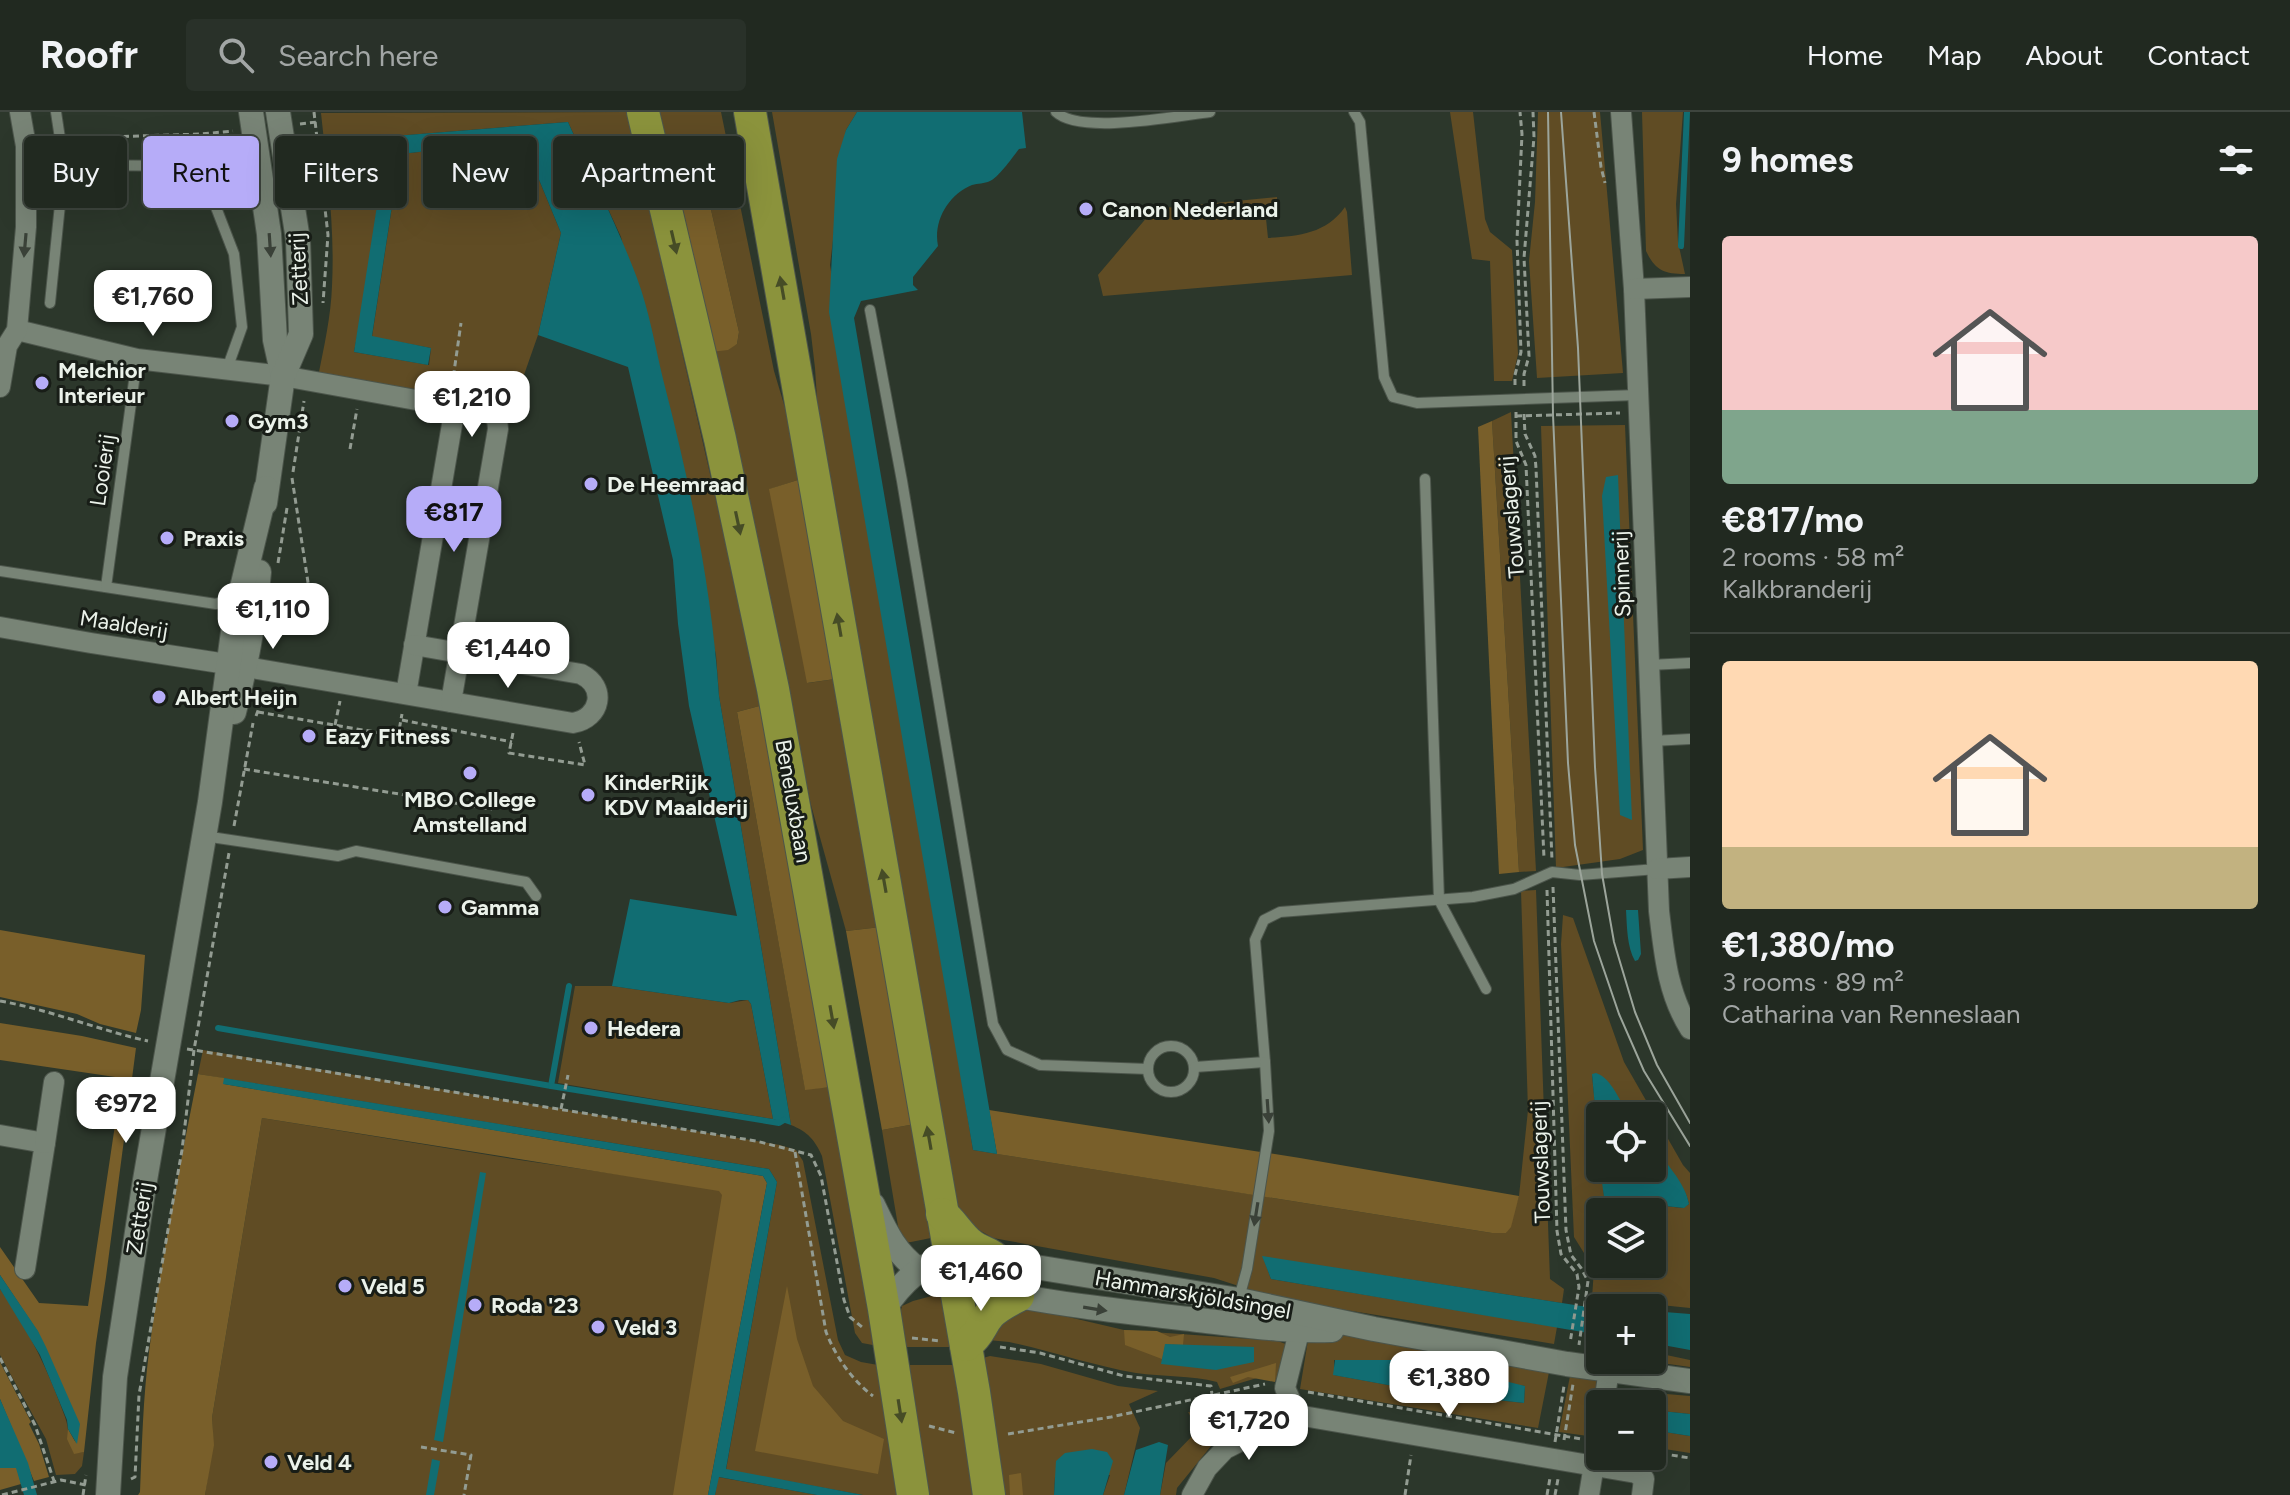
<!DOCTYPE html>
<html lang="en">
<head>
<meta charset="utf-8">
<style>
	body { margin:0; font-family:Figtree,sans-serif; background:#293129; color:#f1f3f6; height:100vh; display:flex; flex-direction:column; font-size:30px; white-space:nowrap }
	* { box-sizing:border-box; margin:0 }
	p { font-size:26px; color:#a2a6a5 }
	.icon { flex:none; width:44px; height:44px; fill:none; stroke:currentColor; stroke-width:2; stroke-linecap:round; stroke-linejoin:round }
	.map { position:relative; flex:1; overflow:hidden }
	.side { display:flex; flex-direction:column; background:#212920; width:600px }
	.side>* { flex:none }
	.top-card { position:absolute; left:24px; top:24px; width:760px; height:72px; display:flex; gap:16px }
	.fabs { position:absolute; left:1586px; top:990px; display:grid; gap:16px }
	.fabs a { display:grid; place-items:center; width:80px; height:80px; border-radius:8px; background:#212920; box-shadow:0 8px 32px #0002,0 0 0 2px #3e453e; font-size:40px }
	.price { position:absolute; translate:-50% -68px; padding:0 18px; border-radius:16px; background:#fff; color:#222; font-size:26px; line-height:52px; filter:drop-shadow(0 2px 4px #0008) }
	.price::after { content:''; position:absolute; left:50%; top:48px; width:24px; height:18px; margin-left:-12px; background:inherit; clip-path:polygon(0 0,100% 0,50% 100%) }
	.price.active { background:#b6acf8; color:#111 }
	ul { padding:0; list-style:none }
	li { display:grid; align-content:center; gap:16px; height:424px; padding:0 32px }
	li+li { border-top:2px solid #3e453e }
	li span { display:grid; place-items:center; height:248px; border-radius:8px; color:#555 }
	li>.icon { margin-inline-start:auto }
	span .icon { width:144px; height:144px; fill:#fffc; stroke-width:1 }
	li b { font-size:34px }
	h2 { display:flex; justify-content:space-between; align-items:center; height:96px; padding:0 32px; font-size:34px }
	.tag { padding:0 28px; border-radius:8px; background:#212920; box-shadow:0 8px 32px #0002,0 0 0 2px #3e453e; font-size:28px; line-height:72px }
	.tag.active { background:#b6acf8; color:#111 }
	header { display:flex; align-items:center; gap:48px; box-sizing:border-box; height:112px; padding:0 40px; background:#212920; border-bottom:2px solid #3e453e }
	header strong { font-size:38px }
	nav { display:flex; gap:44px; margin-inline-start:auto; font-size:28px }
	.search { width:560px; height:72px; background:#293129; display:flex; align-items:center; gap:20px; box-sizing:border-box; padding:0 28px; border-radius:8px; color:#a2a6a5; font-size:30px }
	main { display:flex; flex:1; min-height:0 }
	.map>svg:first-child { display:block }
	.green { fill:#604c24; fill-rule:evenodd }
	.forest { fill:#795f2a }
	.water { fill:#116d72 }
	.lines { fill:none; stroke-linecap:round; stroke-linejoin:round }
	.stream { stroke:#116d72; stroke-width:6 }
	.service-casing { stroke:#4c554b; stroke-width:12 }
	.minor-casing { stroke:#4c554b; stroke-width:22 }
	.tertiary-casing { stroke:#4c554b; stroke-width:26 }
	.primary-casing { stroke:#4c554b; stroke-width:34 }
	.path { stroke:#939c92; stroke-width:3; stroke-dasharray:6 4; stroke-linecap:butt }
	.service { stroke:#788476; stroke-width:10 }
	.minor { stroke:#788476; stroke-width:20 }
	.tertiary { stroke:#788476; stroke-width:24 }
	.primary { stroke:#8b933c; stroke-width:32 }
	.tram { stroke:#9ca59b; stroke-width:2 }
	.oneway { fill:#464c26 }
	.oneway2 { fill:#3a4138 }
	.poi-dot { fill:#b6acf8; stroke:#181d17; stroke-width:3 }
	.labels { text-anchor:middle; stroke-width:6; stroke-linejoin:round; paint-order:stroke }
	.poi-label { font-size:22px; font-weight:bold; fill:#ebf2ea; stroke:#181d17; text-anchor:start }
	.street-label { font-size:22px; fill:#ebf2ea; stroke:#181d17 }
</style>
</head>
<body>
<header>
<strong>Roofr</strong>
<div class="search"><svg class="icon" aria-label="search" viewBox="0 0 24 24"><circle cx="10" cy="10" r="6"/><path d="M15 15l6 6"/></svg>Search here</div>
<nav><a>Home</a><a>Map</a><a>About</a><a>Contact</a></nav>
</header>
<main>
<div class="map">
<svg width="1690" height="1383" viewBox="0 0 1690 1383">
	<rect width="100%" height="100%" fill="#2c372b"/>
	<g class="green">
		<path d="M627,0L763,593L737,600L805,977L831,975L878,1234L862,1231L855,1221L822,1044C815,1028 808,1020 791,1013L719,584L716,543L621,125L568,10L395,24L354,240L429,253L431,236L372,225L400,42L523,29L561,121L538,223L512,297L318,265C324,235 331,204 332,174C335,116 327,58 321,1Z"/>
		<path d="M656,0H721L774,259L794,326L801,367L770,377L808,571L835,567L881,815L846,819L811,693L710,240L737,232L739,220L696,32L661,23Z"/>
		<path d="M772,0H857L846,18L830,153L973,1038L1492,1121H1506L1519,1084L1528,998L1521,779L1536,778L1550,1167L1564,1177L1562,1191L1263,1145L1271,1167L1557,1215L1554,1232L1279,1187L1214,1166L993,1126L972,1114L957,1097L821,348L815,256L811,222Z"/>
		<path d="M1450,0H1473L1485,107L1490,120L1512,138L1518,242L1512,269H1494L1490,149L1472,147Z"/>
		<path d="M1538,0H1600L1623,261L1537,266L1529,149L1535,90Z"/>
		<path d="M1642,0H1683L1676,92L1678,130L1685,162C1664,162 1655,158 1646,139Z"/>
		<path d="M1277,85V96L1265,97L1268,126C1298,124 1326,122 1345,95L1347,100L1352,163L1103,184L1098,163L1154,97Z"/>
		<path d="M1511,300L1536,759L1519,760L1492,309Z"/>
		<path d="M1625,313L1643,738L1620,747L1556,756L1541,314Z"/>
		<path d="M1563,803L1573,806L1624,950L1683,1053L1690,1061V1196L1592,1186L1594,1157L1574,1125L1561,832ZM1592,963L1630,1004H1652C1652,1012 1650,1023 1652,1031C1656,1048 1685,1068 1689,1092L1683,1096L1608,1088L1604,1084ZM1600,1100H1652V1152H1600Z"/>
		<path d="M575,874H612L729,891L748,888L751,892L773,1007L558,971Z"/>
		<path d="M203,938L780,1033L796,1038L803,1049L838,1228L845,1243L861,1250L878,1253H958L990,1244L1041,1252L1118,1274L1158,1279L1129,1292L1140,1316L1124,1383H1103L1110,1363L1055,1365L1054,1383H863L726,1358L777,1070L769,1057L198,962Z"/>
		<path d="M262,1006L513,1047L732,1079L683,1383H205L213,1330L212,1306Z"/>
		<path d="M915,1012L936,1125L901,1132L882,1018Z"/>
		<path d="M0,1177C28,1216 49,1260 65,1305C70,1319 67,1327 74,1341L84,1340L82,1354L75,1362L56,1363L46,1327L0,1243Z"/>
		<path d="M943,1181L958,1235H903L899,1205L902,1194L913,1189Z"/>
		<path d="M1023,1197L1047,1200L1124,1218L1278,1229L1288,1233L1283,1270L1257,1266L1220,1277L1217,1270C1191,1263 1163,1265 1136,1261C1094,1254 1051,1239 1009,1230L988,1228L992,1215Z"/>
		<path d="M1310,1216L1550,1255L1538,1316L1300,1277ZM1334,1248L1525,1274L1524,1291L1426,1280L1334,1263Z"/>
		<path d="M1652,1240L1690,1248V1255L1640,1248H1652Z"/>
		<path d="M1571,1259L1599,1264L1588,1324L1559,1320Z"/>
		<path d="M1619,1278L1690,1284V1302L1652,1298V1292H1615Z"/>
		<path d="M1268,1282L1281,1285L1279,1300L1236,1317L1226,1296L1255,1285Z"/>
		<path d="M1188,1300L1212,1303L1220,1323L1177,1376L1176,1383H1160L1166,1351L1198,1318Z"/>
		<path d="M1652,1318L1690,1324V1341L1652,1335Z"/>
		<path d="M718,1365L817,1383H715Z"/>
	</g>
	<g class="forest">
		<path d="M661,23L696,32L739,220L737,232L728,238L710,240Z"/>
		<path d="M1492,309L1519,760L1499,762L1478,315Z"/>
		<path d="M801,367L835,567L807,571L769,377Z"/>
		<path d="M763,593L831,975L805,978L737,600Z"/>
		<path d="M881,815L915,1012L882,1018L846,819Z"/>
		<path d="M0,818L145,843L141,898L136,921L100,912L77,902L0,885Z"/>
		<path d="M0,911L82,924L136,936L106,1165L96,1231L84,1340L74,1342L67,1327L68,1317L76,1331L38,1220L0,1163V1135L39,1191L88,1194L122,966L0,948Z"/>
		<path d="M198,962L224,966V972L763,1064L767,1071L708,1383H673L722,1083L719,1079L262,1006L212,1306L214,1333L205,1383H138L140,1380C142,1333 143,1286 149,1240C161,1146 180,1054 198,962Z"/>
		<path d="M989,998L1300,1046L1519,1084L1511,1115L1506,1121H1492L997,1042Z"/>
		<path d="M787,1174L797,1227L813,1274L843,1309L884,1327L878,1362L755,1339Z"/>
		<path d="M1124,1218L1157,1219L1170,1225L1184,1222L1183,1233L1166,1232L1162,1247L1125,1233Z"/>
		<path d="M0,1250L31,1310L29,1312L39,1332L49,1365L34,1369L0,1287Z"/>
		<path d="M1276,1251L1275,1270L1248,1265L1233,1271L1230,1265Z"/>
		<path d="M0,1356H17L21,1372L0,1378Z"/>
		<path d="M1021,1361L1023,1383H1010L1009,1363Z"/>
	</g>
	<g class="water">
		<path d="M857,0H1022L1026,36L1019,37C1013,45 998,66 990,69C984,72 978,71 972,73C948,83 933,109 938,134L913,165V173L918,178L861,189L854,206L997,1042L973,1038L829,200L837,47L846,18Z"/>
		<path d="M568,10C591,62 617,113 637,166C649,198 655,234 663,267C690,371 712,477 719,584L791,1013L773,1007L751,892L748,888H740L729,891L612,874L630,787L737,804L689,594L678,512L673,448L628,255L538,223L561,121L523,29L400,42L372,224L431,236L428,253L354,240L387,30L395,24Z"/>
		<path d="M1618,363L1632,708L1620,703L1602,384L1606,365Z"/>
		<path d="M1626,798H1638L1641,842L1638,848L1635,849C1627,835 1627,815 1626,798Z"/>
		<path d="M1596,961C1612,966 1620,991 1630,1004H1600V1053L1592,962Z"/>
		<path d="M224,966L769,1057L777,1070L726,1357L863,1383H817L719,1365L715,1383H708L767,1071L763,1064L223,972Z"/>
		<path d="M1652,1033C1665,1050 1685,1070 1689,1092L1684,1096L1608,1088L1604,1085L1600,1056H1652Z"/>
		<path d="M480,1060L486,1061L443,1330L434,1328Z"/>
		<path d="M1262,1144L1581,1194L1624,1196H1600V1223L1271,1167Z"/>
		<path d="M0,1163L38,1219L46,1235L80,1312L77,1332L68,1317L67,1308L40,1243L0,1177Z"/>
		<path d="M1652,1199L1690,1202V1238L1652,1231Z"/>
		<path d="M1165,1232L1254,1235V1250L1216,1258L1161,1252Z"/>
		<path d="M1335,1248H1419L1525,1274L1524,1291L1426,1280L1333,1263Z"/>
		<path d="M0,1287L28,1351L37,1383H24L16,1356H0Z"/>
		<path d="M1652,1298L1690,1302V1324L1652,1318Z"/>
		<path d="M1159,1330L1168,1333L1160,1383H1124L1136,1338Z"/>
		<path d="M1092,1337L1107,1340L1113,1349L1103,1383H1054L1056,1349L1065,1341Z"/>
		<path d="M432,1347L440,1349L434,1383H426Z"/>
	</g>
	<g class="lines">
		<g class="stream">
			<path d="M1681,134L1687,0"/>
			<path d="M218,916L551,974L569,874"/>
			<path d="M551,974L779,1011L784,1008"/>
		</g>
		<g class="service-casing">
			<g id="service">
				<path d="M56,0L64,53L200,54L234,142L242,215L227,257"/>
				<path d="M1056,0C1080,23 1176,4 1210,0"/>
				<path d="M1354,0L1360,10L1384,265L1393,285L1417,291L1637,283"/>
				<path d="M50,191L64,53"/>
				<path d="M870,198L902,369L993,912L1007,938L1040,953L1148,957"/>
				<path d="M1425,367L1439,788L1486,877"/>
				<path d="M0,459L216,492L240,483"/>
				<path d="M106,475L137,247"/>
				<path d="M1649,553L1690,551"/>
				<path d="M1652,629L1690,627"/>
				<path d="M204,724L338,744L356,739L526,770L536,784"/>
				<circle cx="1171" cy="957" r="23"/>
				<path d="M1195,955L1265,950L1255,828L1264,808L1280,800L1473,785L1514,777L1552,760L1580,763L1657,757"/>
				<path d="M1239,1186L1247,1157L1269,1019L1265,950"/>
			</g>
		</g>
		<g class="minor-casing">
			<g id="minor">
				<path d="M1621,0L1634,177L1659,799C1664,840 1667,881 1690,917"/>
				<path d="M1634,177L1690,175"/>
				<path d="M17,218L137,247L283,264L455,295L406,582"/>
				<path d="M0,275L7,234L17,218L26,115V34L20,0"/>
				<path d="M0,515L91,531L246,555L573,611C601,606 607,575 581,562L414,533"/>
				<path d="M451,590L498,317L497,307L490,301L455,295"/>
				<path d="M1657,757L1690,755"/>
				<path d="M0,1023L45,1031L25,1157"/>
				<path d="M45,1031L54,970"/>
				<path d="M1604,1292L1609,1257"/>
				<path d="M1297,1303L1285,1276L1303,1204"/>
				<path d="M1192,1383L1207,1356L1225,1337L1237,1331L1264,1313L1297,1303L1636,1361L1644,1367L1642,1383"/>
				<path d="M1589,1383L1600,1316"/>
			</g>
		</g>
		<g class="tertiary-casing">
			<g id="tertiary">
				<path d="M251,0L269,122L275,228L283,264"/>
				<path d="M265,391L283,264L301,222L298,128L278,0"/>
				<path d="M234,600C246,553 255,508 259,460"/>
				<path d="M873,1093C885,1118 895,1141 918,1157C938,1170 964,1172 988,1178C1057,1193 1127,1200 1198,1208C1243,1213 1287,1220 1332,1218"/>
				<path d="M884,1197C899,1174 919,1151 948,1147C962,1145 979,1151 993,1153L998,1149L1239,1188L1374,1217L1567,1252L1690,1269"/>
				<path d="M108,1383L115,1265L144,1074L210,690L235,505L266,376"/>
			</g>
		</g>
		<g class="primary-casing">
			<g id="primary">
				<path d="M643,0L720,327L773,577L884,1197L913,1383"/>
				<path d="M750,0L974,1280L989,1383"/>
				<path d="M942,1102C953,1111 959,1123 970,1132C979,1140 990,1140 998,1149"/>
				<path d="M966,1233C982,1220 979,1215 990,1202C998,1194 1008,1189 1018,1184"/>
			</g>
		</g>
		<g class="path">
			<path d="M314,0L328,123L323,191"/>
			<path d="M1594,0L1601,55L1605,71"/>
			<path d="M300,12L317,10"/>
			<path d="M73,26L201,22L233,19"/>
			<path d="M1515,273V263L1521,240L1517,128L1522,22L1520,0"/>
			<path d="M452,274L461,211"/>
			<path d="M1524,274V262L1529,244L1524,146L1534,25L1533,0"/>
			<path d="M1516,300V329L1526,353L1544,746"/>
			<path d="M1524,302L1525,322L1535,344L1536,356L1552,748"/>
			<path d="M1516,304L1620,301"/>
			<path d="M350,337L357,297"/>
			<path d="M293,360L304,289"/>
			<path d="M292,366L315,516"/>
			<path d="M278,451L287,396"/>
			<path d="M274,510L302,514"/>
			<path d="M258,600L398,624L402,602"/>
			<path d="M256,604L266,578"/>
			<path d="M402,608L512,630"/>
			<path d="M335,613L340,589"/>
			<path d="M513,621L509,641L585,653L579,630"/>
			<path d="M244,657L492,697"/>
			<path d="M234,714L253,611"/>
			<path d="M1553,775L1566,1118L1571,1143L1581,1156L1588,1169L1579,1233"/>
			<path d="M1547,778L1557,1119L1561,1142L1577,1162L1579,1175L1570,1231"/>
			<path d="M0,889C51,898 98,918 148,929"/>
			<path d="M187,937L756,1029L811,1043L821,1064L844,1188L850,1205L862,1215"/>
			<path d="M561,997L568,963"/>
			<path d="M795,1040L826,1220C836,1245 851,1267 873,1284"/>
			<path d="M912,1226L941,1229"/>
			<path d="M1000,1235L1040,1241L1124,1264L1211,1274L1212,1283"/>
			<path d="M0,1246L35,1313L54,1369"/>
			<path d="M1308,1280L1581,1327"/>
			<path d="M1218,1283L1230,1313"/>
			<path d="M929,1314L956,1321"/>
			<path d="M1008,1322L1111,1305L1265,1272"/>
			<path d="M1564,1328L1573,1272"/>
			<path d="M1555,1330L1564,1274"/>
			<path d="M421,1335L471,1343L464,1383"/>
			<path d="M1652,1340L1690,1346"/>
			<path d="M1659,1356L1661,1341"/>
			<path d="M131,1367L135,1365L139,1283L182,1038L194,938L229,741"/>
			<path d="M2,1383L61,1368L86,1373"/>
			<path d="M83,1383L86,1363"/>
			<path d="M1405,1383L1411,1343"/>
			<path d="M1547,1383L1550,1366"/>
			<path d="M1555,1383L1558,1367"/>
		</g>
		<use href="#service" class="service"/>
		<use href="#minor" class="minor"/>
		<use href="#tertiary" class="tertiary"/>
		<use href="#primary" class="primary"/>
		<g class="tram">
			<path d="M1548,0L1553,303L1568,651L1575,733L1594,829L1619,902L1644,959L1690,1034"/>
			<path d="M1561,0L1578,236L1595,655L1602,762L1614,830L1635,900L1657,953L1690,1011"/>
		</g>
	</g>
	<defs><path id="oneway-solid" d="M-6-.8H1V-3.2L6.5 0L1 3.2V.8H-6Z" transform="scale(2)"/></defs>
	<g class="oneway">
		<use href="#oneway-solid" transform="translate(674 130) rotate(77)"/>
		<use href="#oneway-solid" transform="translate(782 176) rotate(-100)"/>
		<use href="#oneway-solid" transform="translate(738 411) rotate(78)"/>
		<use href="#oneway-solid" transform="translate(839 513) rotate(-100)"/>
		<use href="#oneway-solid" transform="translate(884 769) rotate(-100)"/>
		<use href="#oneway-solid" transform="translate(832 905) rotate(80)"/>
		<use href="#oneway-solid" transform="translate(929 1026) rotate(-100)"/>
		<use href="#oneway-solid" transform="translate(900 1299) rotate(81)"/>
	</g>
	<g class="oneway2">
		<use href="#oneway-solid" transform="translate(25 133) rotate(95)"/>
		<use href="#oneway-solid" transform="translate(270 133) rotate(86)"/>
		<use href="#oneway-solid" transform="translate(1268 999) rotate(86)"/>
		<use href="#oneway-solid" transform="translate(1256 1102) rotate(99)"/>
		<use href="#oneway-solid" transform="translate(1095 1197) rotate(9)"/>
	</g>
	<g class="poi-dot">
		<circle cx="1086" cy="97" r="8"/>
		<circle cx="42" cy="271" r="8"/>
		<circle cx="232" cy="309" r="8"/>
		<circle cx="591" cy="372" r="8"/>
		<circle cx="167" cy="426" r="8"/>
		<circle cx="159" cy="585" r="8"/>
		<circle cx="309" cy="624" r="8"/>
		<circle cx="470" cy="661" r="8"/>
		<circle cx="588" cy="683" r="8"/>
		<circle cx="445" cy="795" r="8"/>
		<circle cx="591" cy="916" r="8"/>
		<circle cx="345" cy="1174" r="8"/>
		<circle cx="475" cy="1193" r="8"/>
		<circle cx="598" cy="1215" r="8"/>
		<circle cx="271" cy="1350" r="8"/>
	</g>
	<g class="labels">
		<g class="poi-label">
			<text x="1102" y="105">Canon Nederland</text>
			<text x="58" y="266">Melchior<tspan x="58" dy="25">Interieur</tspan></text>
			<text x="248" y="317">Gym3</text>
			<text x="607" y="380">De Heemraad</text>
			<text x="183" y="434">Praxis</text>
			<text x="175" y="593">Albert Heijn</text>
			<text x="325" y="632">Eazy Fitness</text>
			<text x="604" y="678">KinderRijk<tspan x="604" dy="25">KDV Maalderij</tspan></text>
			<text x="470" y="695" text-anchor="middle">MBO College<tspan x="470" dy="25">Amstelland</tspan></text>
			<text x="461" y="803">Gamma</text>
			<text x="607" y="924">Hedera</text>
			<text x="361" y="1182">Veld 5</text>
			<text x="491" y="1201">Roda '23</text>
			<text x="614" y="1223">Veld 3</text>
			<text x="287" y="1358">Veld 4</text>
		</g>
		<g class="street-label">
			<text transform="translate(298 157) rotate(-93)" y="8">Zetterij</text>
			<text transform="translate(102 358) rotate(-82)" y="8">Looierij</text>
			<text transform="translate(1511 405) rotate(-95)" y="8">Touwslagerij</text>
			<text transform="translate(1621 462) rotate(-92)" y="8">Spinnerij</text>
			<text transform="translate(124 512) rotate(9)" y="8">Maalderij</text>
			<text transform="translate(794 689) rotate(80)" y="8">Beneluxbaan</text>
			<text transform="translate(1540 1050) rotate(-92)" y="8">Touwslagerij</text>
			<text transform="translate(139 1106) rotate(-81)" y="8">Zetterij</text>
			<text transform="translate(1193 1182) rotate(10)" y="8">Hammarskjöldsingel</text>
		</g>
	</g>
</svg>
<div class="fabs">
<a><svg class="icon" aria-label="locate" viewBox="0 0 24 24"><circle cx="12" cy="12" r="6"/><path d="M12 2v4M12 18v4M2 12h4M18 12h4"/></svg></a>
<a><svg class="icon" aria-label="layers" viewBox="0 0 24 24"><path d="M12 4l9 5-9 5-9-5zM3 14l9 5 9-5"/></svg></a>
<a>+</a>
<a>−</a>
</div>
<b class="price" style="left:153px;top:226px">€1,760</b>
<b class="price" style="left:472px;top:327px">€1,210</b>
<b class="price active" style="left:454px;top:442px">€817</b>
<b class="price" style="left:273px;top:539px">€1,110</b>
<b class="price" style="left:508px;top:578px">€1,440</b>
<b class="price" style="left:126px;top:1033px">€972</b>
<b class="price" style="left:981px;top:1201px">€1,460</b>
<b class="price" style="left:1449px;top:1307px">€1,380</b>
<b class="price" style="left:1249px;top:1350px">€1,720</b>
<div class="top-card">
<a class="tag">Buy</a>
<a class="tag active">Rent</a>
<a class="tag">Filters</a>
<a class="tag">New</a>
<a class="tag">Apartment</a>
</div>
</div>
<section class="side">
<h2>9 homes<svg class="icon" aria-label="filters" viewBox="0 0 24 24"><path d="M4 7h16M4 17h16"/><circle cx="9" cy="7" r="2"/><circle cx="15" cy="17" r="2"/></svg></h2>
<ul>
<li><span style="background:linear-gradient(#f6c9c9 70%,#7fa58c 0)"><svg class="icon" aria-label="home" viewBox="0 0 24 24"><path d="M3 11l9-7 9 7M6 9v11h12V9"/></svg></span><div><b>€817/mo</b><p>2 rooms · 58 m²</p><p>Kalkbranderij</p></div></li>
<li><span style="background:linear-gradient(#ffd9b3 75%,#c2b280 0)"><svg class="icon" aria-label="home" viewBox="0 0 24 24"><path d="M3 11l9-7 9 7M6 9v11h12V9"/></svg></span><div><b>€1,380/mo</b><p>3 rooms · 89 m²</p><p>Catharina van Renneslaan</p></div></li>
</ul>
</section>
</main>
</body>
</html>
